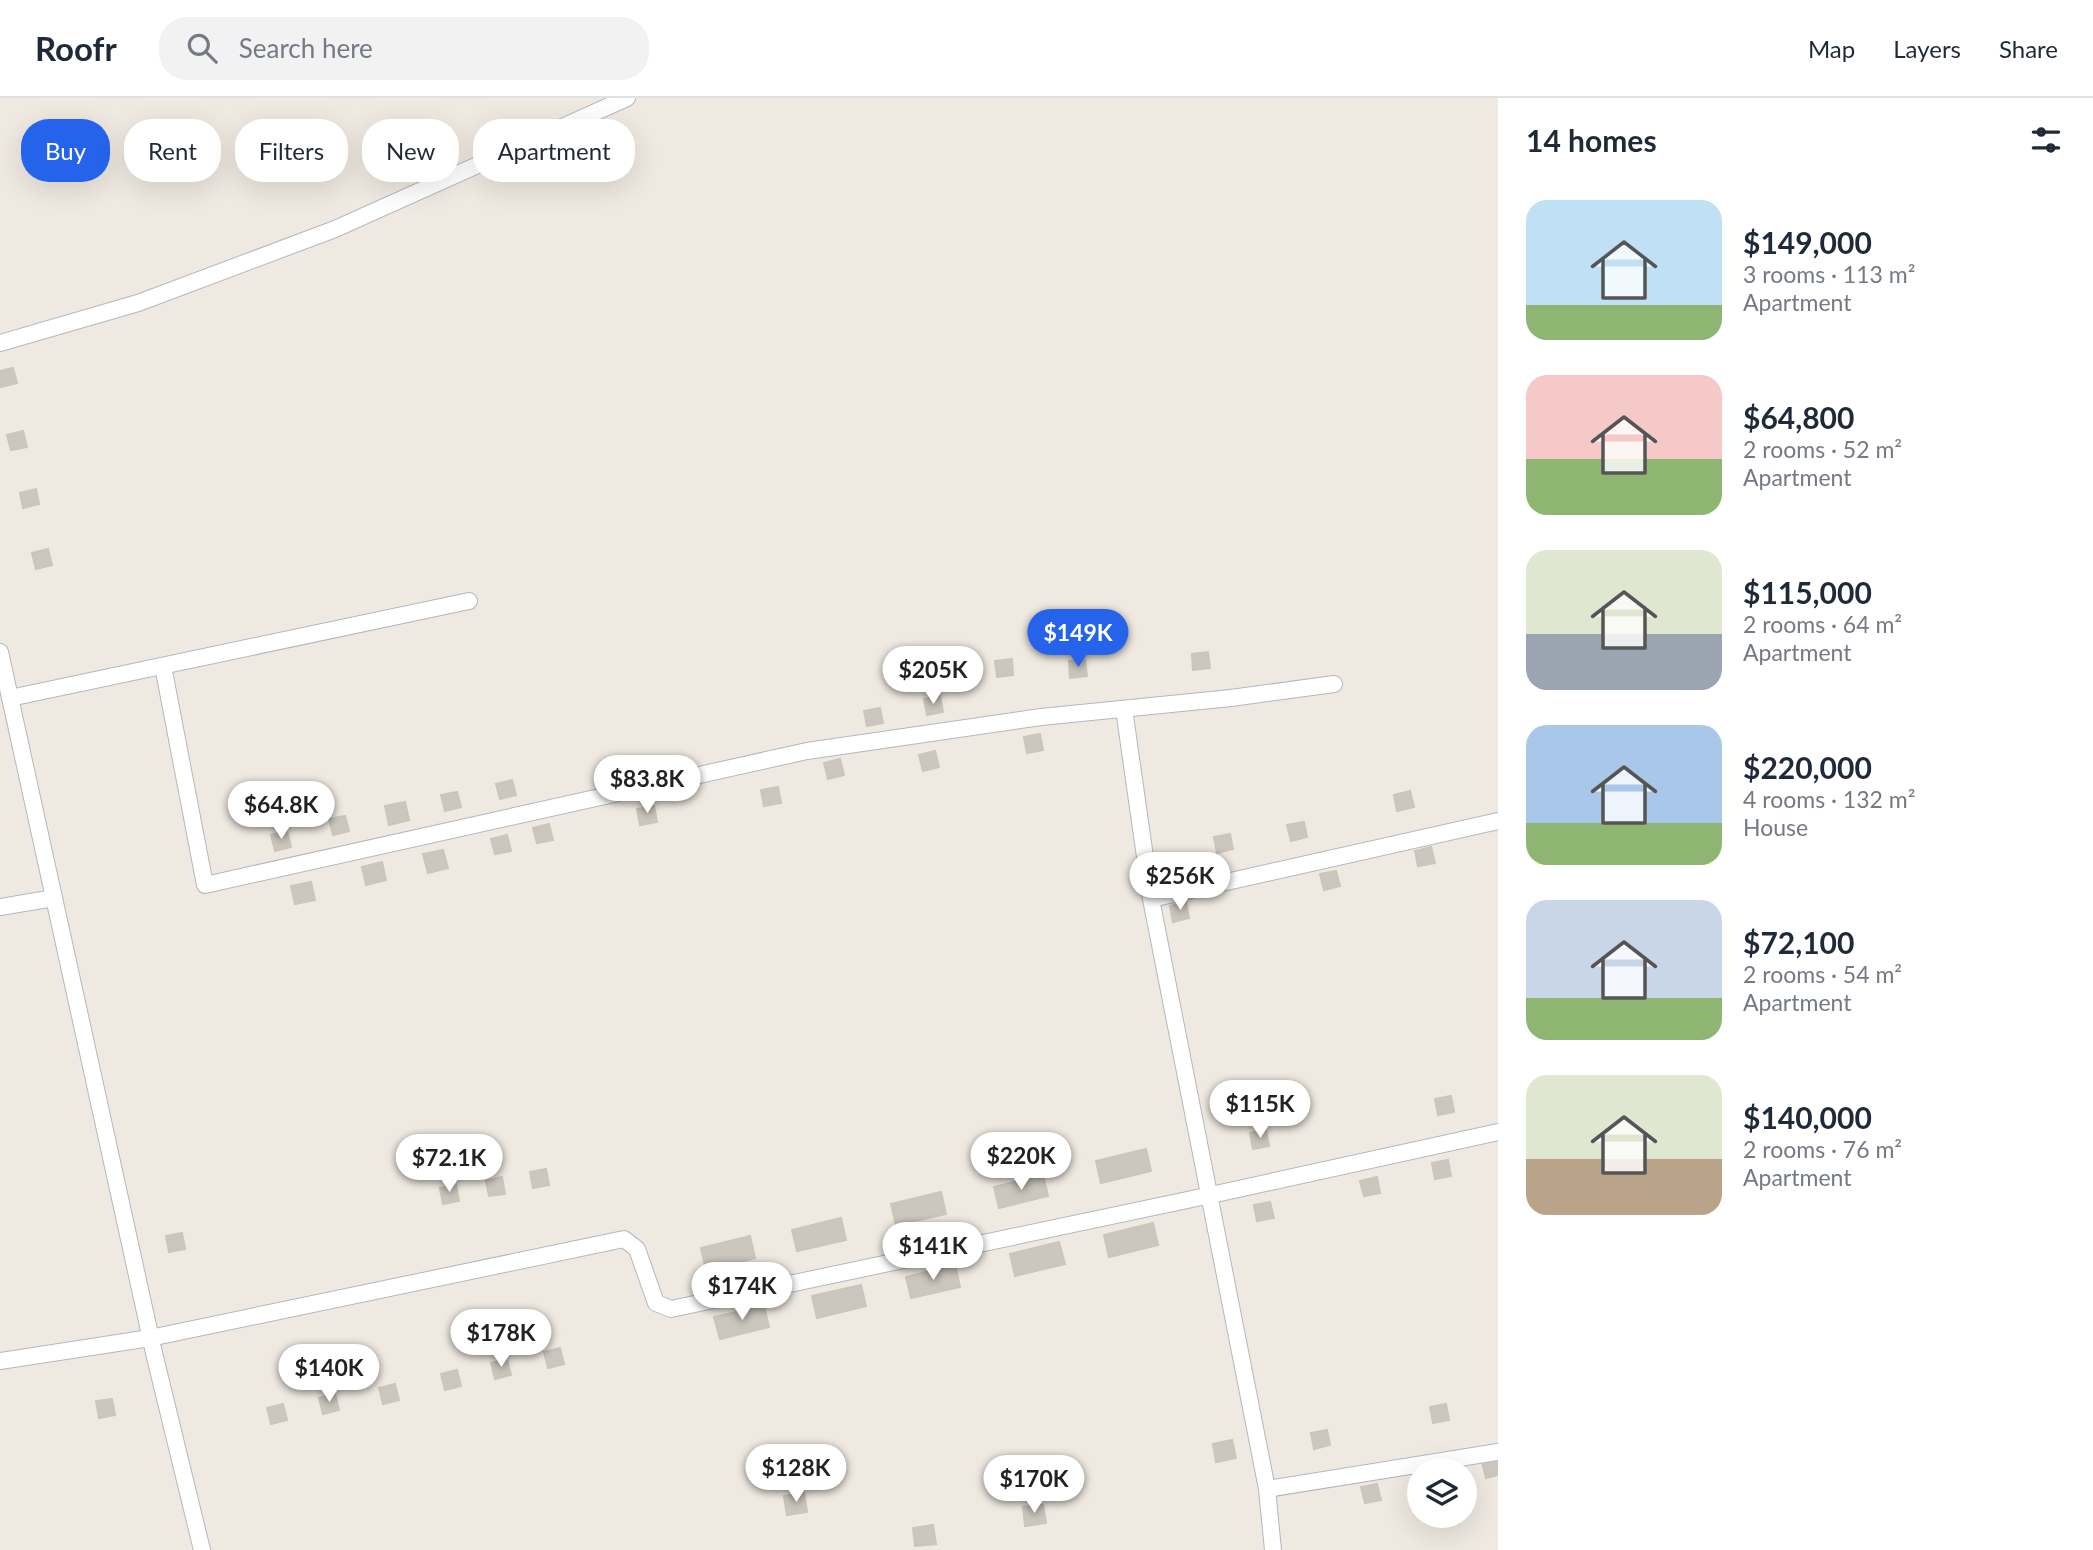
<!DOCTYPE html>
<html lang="en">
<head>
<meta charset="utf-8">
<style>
	body { margin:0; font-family:Lato,sans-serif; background:#f2f2f3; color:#1f2937; height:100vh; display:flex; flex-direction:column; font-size:26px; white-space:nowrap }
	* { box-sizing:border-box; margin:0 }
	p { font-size:23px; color:#747a83 }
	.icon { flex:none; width:38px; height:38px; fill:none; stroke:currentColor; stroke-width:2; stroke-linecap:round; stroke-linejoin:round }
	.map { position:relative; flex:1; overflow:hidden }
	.side { display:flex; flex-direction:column; background:#fff; width:595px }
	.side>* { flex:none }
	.banner { position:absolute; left:21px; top:21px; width:665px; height:63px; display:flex; gap:14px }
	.tools { position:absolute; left:1407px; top:1360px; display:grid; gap:14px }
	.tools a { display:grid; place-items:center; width:70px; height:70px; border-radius:50%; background:#fff; box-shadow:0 7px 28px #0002; font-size:35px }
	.price { position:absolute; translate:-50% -60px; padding:0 16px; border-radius:24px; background:#fff; color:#222; font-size:23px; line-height:46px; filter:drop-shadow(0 2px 4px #0008) }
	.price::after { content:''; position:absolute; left:50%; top:42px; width:21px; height:16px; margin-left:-10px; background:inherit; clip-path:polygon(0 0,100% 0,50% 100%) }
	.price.active { background:#2563eb; color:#fff }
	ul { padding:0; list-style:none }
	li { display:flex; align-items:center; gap:21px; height:175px; padding:0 28px }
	li span { display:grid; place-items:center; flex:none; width:196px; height:140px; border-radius:21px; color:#555 }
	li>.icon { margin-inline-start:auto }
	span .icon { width:84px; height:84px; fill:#fffc; stroke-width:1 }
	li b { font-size:30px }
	h2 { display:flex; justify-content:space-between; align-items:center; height:84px; padding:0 28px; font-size:30px }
	.chip { padding:0 24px; border-radius:28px; background:#fff; box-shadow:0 7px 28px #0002; font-size:24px; line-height:63px }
	.chip.active { background:#2563eb; color:#fff }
	header { display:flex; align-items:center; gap:42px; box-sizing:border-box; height:98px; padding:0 35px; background:#fff; border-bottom:2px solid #e0e1e3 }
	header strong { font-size:33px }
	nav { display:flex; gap:38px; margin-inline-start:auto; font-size:24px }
	.search { width:490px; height:63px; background:#f2f2f3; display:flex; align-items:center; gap:18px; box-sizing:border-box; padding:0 24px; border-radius:28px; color:#747a83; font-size:26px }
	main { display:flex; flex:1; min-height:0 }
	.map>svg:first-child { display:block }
	.building { fill:#cbc7bf; stroke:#cbc5ba; stroke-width:2 }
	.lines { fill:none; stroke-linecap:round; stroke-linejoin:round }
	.minor-casing { stroke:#b4b7c1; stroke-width:18 }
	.minor { stroke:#fff; stroke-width:16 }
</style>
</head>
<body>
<header>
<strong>Roofr</strong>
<div class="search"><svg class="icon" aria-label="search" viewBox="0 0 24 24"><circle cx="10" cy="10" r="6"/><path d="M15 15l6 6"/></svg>Search here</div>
<nav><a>Map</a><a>Layers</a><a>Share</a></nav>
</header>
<main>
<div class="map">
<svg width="1498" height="1452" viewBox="0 0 1498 1452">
	<rect width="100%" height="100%" fill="#efe9e1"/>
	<g class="building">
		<path d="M13,270L17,285L1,289L0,273Z"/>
		<path d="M23,333L27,349L11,352L7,337Z"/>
		<path d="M36,391L39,406L23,410L20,395Z"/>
		<path d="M48,451L52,467L36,471L32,455Z"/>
		<path d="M1208,554L1210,570L1193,572L1192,556Z"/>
		<path d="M1012,561L1013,577L997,579L995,563Z"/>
		<path d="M1085,562L1087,578L1070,580L1069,563Z"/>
		<path d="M940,598L943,614L927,617L924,601Z"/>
		<path d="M880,610L883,625L867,628L864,613Z"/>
		<path d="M1040,636L1043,652L1027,655L1024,639Z"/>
		<path d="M935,653L939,669L923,673L919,657Z"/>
		<path d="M840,661L844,677L828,681L824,665Z"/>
		<path d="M512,682L516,697L500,701L496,686Z"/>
		<path d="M778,689L781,705L764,708L761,692Z"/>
		<path d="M1410,693L1414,709L1397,713L1394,697Z"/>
		<path d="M457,694L461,709L445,713L441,697Z"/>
		<path d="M405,704L409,722L389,727L385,708Z"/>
		<path d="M654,708L657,724L640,727L637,711Z"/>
		<path d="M345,718L349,733L333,737L329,721Z"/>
		<path d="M1304,724L1307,739L1291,743L1287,727Z"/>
		<path d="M549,726L553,742L537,745L533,730Z"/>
		<path d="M287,733L291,749L275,753L271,737Z"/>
		<path d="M1230,736L1233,751L1217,755L1214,739Z"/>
		<path d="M507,737L511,753L495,756L491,741Z"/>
		<path d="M1431,749L1435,765L1418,768L1415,753Z"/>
		<path d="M443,752L448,770L428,775L423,756Z"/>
		<path d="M382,764L386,782L366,787L362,769Z"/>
		<path d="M1336,773L1340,788L1324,792L1320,776Z"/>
		<path d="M311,784L315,802L295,806L291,788Z"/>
		<path d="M1186,804L1189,820L1173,824L1170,808Z"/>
		<path d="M1451,998L1454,1014L1438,1017L1435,1001Z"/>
		<path d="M1266,1032L1269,1048L1253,1051L1250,1035Z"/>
		<path d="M1146,1051L1151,1073L1101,1085L1096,1063Z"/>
		<path d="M1448,1062L1451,1078L1435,1081L1432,1065Z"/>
		<path d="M546,1071L549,1087L533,1090L530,1074Z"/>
		<path d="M1043,1077L1048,1098L999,1110L994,1089Z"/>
		<path d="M502,1079L505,1096L489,1098L486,1083Z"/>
		<path d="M1377,1079L1380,1095L1364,1098L1360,1083Z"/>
		<path d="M456,1087L459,1103L443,1106L440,1090Z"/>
		<path d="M941,1094L946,1116L896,1127L891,1106Z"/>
		<path d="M1270,1104L1274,1120L1257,1123L1254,1107Z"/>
		<path d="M841,1120L846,1142L797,1153L792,1132Z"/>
		<path d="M1153,1125L1158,1147L1109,1159L1104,1137Z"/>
		<path d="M182,1135L185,1151L169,1154L166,1138Z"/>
		<path d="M750,1138L755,1160L706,1172L701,1150Z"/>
		<path d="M1059,1144L1065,1166L1015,1178L1010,1156Z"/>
		<path d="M955,1167L960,1189L911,1200L906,1179Z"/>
		<path d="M861,1187L866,1208L817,1220L812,1198Z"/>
		<path d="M764,1208L769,1229L720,1241L714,1219Z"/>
		<path d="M560,1250L564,1266L548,1270L544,1254Z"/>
		<path d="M507,1261L511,1277L495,1281L491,1265Z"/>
		<path d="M457,1272L461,1288L445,1292L441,1276Z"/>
		<path d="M395,1286L399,1302L383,1306L379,1290Z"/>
		<path d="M335,1296L339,1312L323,1316L319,1300Z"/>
		<path d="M112,1301L115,1317L99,1320L96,1303Z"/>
		<path d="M283,1306L287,1322L271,1326L267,1310Z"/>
		<path d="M1446,1306L1449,1322L1433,1325L1430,1309Z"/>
		<path d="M1327,1332L1330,1347L1314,1351L1311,1335Z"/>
		<path d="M1232,1342L1236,1360L1216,1364L1213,1346Z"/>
		<path d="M1498,1360V1377L1486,1380L1482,1364Z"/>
		<path d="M1377,1386L1381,1402L1365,1405L1361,1389Z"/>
		<path d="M804,1395L807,1414L787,1417L784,1398Z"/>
		<path d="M1043,1407L1046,1425L1025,1428L1023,1409Z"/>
		<path d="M933,1427L936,1446L915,1448L913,1430Z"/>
	</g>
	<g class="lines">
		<g class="minor-casing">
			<g id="minor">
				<path d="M0,245L138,205L335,131L627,0"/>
				<path d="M0,554L154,1255L202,1452"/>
				<path d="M163,568L205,787L807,653L1041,619L1231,600L1334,586"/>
				<path d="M10,600L469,503"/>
				<path d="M1124,611L1151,801L1267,1391L1273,1452"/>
				<path d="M1151,801L1498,723"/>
				<path d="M0,809L54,800"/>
				<path d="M0,1263L150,1240L624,1141L637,1151L656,1205L671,1211L1211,1097L1498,1034"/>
				<path d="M1267,1391L1498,1354"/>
			</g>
		</g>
		<use href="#minor" class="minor"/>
	</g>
</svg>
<div class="tools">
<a><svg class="icon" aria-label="layers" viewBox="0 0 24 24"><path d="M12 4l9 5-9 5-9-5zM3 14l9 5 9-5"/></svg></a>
</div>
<b class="price active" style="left:1078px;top:571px">$149K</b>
<b class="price" style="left:933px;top:608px">$205K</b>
<b class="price" style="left:647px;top:717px">$83.8K</b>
<b class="price" style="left:281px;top:743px">$64.8K</b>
<b class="price" style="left:1180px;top:814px">$256K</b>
<b class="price" style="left:1260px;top:1042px">$115K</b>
<b class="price" style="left:1021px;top:1094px">$220K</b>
<b class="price" style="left:449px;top:1096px">$72.1K</b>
<b class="price" style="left:933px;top:1184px">$141K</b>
<b class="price" style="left:742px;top:1224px">$174K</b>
<b class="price" style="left:501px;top:1271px">$178K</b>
<b class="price" style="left:329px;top:1306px">$140K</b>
<b class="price" style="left:796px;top:1406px">$128K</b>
<b class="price" style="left:1034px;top:1417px">$170K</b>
<div class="banner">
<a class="chip active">Buy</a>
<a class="chip">Rent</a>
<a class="chip">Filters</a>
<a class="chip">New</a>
<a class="chip">Apartment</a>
</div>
</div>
<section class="side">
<h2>14 homes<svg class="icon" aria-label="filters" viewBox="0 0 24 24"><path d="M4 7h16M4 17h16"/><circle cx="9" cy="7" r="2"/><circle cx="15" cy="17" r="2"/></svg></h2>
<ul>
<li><span style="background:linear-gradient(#bfe0f5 75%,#8fb573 0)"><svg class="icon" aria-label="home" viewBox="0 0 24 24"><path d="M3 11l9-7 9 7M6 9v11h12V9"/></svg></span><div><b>$149,000</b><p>3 rooms · 113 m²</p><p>Apartment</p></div></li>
<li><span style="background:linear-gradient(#f6c9c9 60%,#8fb573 0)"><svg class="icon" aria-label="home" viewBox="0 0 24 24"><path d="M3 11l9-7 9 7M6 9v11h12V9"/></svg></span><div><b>$64,800</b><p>2 rooms · 52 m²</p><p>Apartment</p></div></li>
<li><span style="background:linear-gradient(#dfe7d0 60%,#9aa5b1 0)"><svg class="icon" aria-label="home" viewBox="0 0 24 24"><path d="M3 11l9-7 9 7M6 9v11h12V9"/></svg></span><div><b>$115,000</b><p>2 rooms · 64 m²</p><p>Apartment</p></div></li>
<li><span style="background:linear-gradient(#a9c7e8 70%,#8fb573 0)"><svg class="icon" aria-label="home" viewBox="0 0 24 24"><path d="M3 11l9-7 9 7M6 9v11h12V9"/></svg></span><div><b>$220,000</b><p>4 rooms · 132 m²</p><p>House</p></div></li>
<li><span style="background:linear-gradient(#c9d6e8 70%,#8fb573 0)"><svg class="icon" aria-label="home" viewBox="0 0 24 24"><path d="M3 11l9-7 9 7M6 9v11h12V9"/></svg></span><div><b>$72,100</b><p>2 rooms · 54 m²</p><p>Apartment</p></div></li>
<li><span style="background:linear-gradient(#dfe7d0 60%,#b9a48a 0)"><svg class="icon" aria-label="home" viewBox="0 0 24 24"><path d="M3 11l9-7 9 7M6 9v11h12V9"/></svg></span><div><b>$140,000</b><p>2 rooms · 76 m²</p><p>Apartment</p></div></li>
</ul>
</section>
</main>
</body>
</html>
